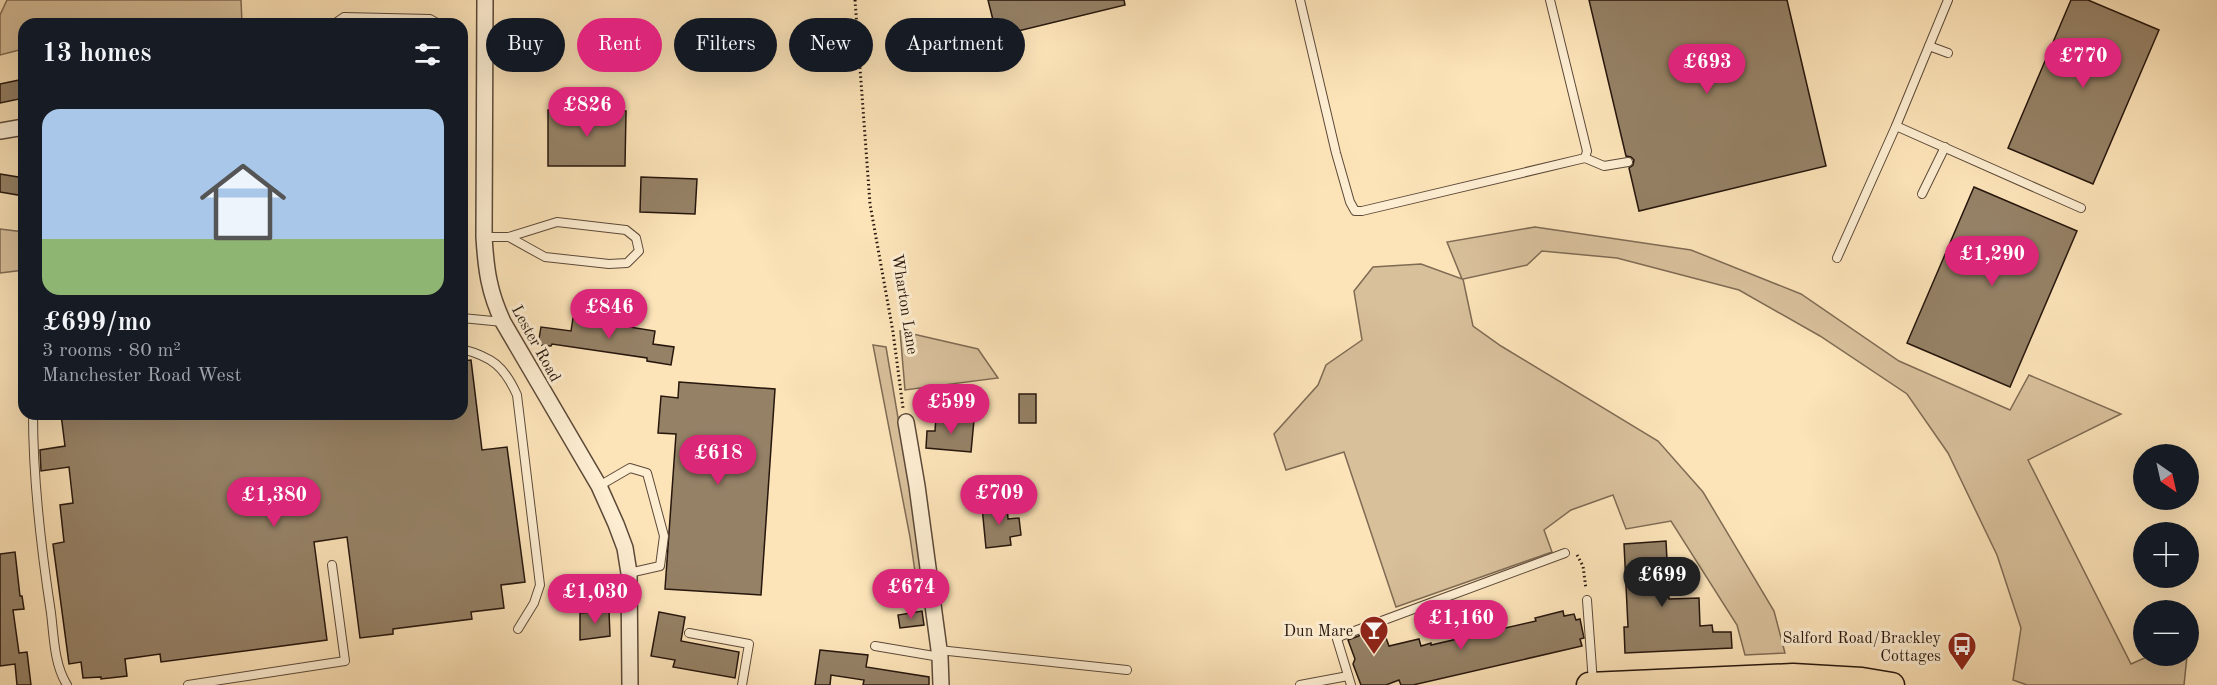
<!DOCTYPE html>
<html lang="en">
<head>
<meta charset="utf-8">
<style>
	body { margin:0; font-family:"Old Standard TT",serif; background:#20242c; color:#f1f3f6; height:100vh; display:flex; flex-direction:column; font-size:22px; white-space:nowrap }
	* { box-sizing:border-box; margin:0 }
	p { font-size:20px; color:#9ea1a6 }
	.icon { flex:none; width:33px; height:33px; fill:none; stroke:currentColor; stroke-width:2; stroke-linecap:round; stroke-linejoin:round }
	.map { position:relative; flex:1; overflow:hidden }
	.details { position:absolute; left:18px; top:18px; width:450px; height:402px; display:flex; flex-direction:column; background:#171b24; border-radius:18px; box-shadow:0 6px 24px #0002 }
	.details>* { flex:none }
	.guide { position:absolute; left:486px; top:18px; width:570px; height:54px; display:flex; gap:12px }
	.needle { width:39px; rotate:146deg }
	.fabs { position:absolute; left:2133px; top:444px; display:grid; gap:12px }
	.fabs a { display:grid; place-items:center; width:66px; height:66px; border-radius:50%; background:#171b24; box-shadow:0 6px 24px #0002; font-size:30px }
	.price { position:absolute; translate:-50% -51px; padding:0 14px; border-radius:21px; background:#db2777; color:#fff; font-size:20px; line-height:39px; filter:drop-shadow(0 2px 3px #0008) }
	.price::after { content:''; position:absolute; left:50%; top:36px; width:18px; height:14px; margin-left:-9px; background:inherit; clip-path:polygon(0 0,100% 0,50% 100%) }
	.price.selected { background:#222; color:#fff }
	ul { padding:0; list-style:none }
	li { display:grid; align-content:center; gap:12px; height:318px; padding:0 24px }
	li span { display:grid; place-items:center; height:186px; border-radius:18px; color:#555 }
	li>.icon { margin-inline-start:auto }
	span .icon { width:108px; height:108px; fill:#fffc; stroke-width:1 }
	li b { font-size:26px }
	h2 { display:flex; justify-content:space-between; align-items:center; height:72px; padding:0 24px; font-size:26px }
	.tag { padding:0 21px; border-radius:27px; background:#171b24; box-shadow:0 6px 24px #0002; font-size:21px; line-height:54px }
	.tag.selected { background:#db2777; color:#fff }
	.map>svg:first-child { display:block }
	.green { fill:#d8c09b; stroke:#7f6b54; stroke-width:1.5 }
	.building { fill:#958166; stroke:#26160d; stroke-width:1.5 }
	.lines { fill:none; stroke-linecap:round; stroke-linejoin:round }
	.lane-casing { stroke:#5c4938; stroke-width:10 }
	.street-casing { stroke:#5c4938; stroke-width:18 }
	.primary-casing { stroke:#26160d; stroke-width:27 }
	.path { stroke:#26160d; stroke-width:3; stroke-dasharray:1.5 3; stroke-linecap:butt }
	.lane { stroke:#fdedd1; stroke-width:8 }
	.street { stroke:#fdedd1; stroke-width:15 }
	.primary { stroke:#fce3b8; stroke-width:24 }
	.labels { text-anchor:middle; stroke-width:6; stroke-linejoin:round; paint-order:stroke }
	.street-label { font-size:16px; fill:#26160d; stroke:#fdedd1 }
	.poi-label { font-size:16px; fill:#26160d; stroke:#fdedd1; text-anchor:end }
</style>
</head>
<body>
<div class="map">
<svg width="2217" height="685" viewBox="0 0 2217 685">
	<rect width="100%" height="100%" fill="#fce3b8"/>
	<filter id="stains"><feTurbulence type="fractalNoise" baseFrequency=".00333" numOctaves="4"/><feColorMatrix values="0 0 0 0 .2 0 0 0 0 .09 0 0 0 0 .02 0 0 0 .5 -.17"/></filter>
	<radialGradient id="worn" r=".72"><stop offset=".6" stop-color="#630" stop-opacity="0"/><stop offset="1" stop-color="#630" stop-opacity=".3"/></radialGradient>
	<g class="green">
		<path d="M7,0H241L242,24H24V52L19,50L0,55V15Z"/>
		<path d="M1535,227L1691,250L1801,294L1899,361L2010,410L2029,375L2121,414L2028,460L2131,664L2149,656H2187L2184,685H2027L2013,680L2021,628L1997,555L1948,453L1907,394L1820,336L1739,290L1617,258L1542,251L1527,265L1463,279L1473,326L1501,346L1658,441L1703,492L1774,611L1785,653L1745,655L1737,625L1671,521L1626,529L1613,495L1571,510L1544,530L1552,552L1396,607L1344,452L1286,470L1274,434L1318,385L1326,365L1362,340L1354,291L1373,267L1421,264L1462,279L1447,242Z"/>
		<path d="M0,229L24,232V270L0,273Z"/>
		<path d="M900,331L978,349L998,378L905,390Z"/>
		<path d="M873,345L886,347L914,512L925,607H920L910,537Z"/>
	</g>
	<g class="building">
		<path d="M988,0H1124L1125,5L997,36Z"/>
		<path d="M1589,0H1787L1826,166L1639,211L1629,168L1633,165L1634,160L1631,157L1626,156Z"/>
		<path d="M2071,0H2088L2159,30L2093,184L2008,148Z"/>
		<path d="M24,79V98L0,103V84Z"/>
		<path d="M548,110L626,111L625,166H548Z"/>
		<path d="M0,174L24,178V196L0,192Z"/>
		<path d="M641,177L697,179L695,214L640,212Z"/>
		<path d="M1974,187L2077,231L2010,387L1907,343Z"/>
		<path d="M573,318L655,331L653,344L674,347L671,365L647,361V358L552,344L551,346L538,345L541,327L571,331Z"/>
		<path d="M471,360L482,450L507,447L525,582L501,585L504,608L471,612L472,619L393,629V634L360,638L347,537L314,542L327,640L161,662L160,654L125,659L127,676L101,679V677L83,678L81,662L69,664L53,544L64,542L60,505L73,503L69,467L41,471L40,450L65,446L61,414H462V361Z"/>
		<path d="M679,382L775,389L761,595L665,589L676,434L658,433L661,396L678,398Z"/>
		<rect x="1019" y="394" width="17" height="29"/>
		<path d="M936,417L974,420L971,452L926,448L927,431H935Z"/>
		<path d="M1007,504L1008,519L1019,518L1021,535L1010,537L1011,545L986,548L982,507Z"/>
		<path d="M1666,541L1669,599L1699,598L1700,626L1712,625L1713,632H1731L1732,648L1625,653L1624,627H1628L1624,544Z"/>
		<path d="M15,552L20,596H22L24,609L13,610L19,653L27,652L31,685H17L15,664L0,666V554Z"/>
		<path d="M609,611L610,636L580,640V613Z"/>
		<path d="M922,611L924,625L900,628L898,615Z"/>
		<path d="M1563,611L1564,616L1574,614L1576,620L1580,619L1584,638L1580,639L1582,646L1413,685H1401L1399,680L1386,685H1361L1353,664L1355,659L1348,640L1382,627L1389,646L1419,639L1421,646L1431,643V645L1536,621L1535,618Z"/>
		<path d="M659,612L685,617L681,641L739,652L735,678L673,667L675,660L651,656Z"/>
		<path d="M820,650L868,655L866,667L929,677V685H863L864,680L831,675L830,685H815Z"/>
	</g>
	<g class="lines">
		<g class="lane-casing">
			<g id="lane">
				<path d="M1300,0L1336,153L1350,202L1355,211H1362L1585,158L1604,166L1628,162"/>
				<path d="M1550,0L1587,151L1585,158"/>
				<path d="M1948,0L1896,126L2081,208"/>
				<path d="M334,24L344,17L430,19L439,24"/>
				<path d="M1929,46L1948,53"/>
				<path d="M1922,194L1945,147"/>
				<path d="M484,237H509L557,222L626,230L636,238L639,251L627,263L609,264L545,257L509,237"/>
				<path d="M1837,258L1896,126"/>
				<path d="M462,318L503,322"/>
				<path d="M462,349C492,357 504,366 517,395L540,585L534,603L518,629"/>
				<path d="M33,414C33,480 41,548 51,613C54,637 54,664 67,685"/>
				<path d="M599,486L630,468L647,473L664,536L660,566L629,573"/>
				<path d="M1587,600L1593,683"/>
				<path d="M689,633L749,644L742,685"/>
				<path d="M875,646L940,657"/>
				<path d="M939,650L1127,670"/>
				<path d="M188,685L345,661L332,565"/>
				<path d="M1300,685L1348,676"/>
				<path d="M1351,685L1337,639L1341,636L1565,553"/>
			</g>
		</g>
		<g class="street-casing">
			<g id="street">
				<path d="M485,0L484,237C486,270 489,292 503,322L599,486L616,524L625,548L629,573L630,685"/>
				<path d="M0,131L24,127"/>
				<path d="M906,422L917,486L940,657L941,685"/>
			</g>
		</g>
		<g class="primary-casing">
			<path id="primary" d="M1589,685L1793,676L1862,680L1892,685"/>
		</g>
		<g class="path">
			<path d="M855,0L870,204L893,332L903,408"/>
			<path d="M1577,555L1583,566L1586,589"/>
		</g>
		<use href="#lane" class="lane"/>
		<use href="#street" class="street"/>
		<use href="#primary" class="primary"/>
	</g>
	<defs>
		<g id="bar-pin" transform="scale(1.5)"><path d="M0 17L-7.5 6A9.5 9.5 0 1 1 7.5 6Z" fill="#8f2418" stroke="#fdedd1"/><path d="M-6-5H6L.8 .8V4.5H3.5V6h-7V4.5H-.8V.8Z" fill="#fff"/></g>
		<g id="bus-pin" transform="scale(1.5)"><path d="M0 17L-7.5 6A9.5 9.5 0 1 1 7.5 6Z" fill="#8f2418" stroke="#fdedd1"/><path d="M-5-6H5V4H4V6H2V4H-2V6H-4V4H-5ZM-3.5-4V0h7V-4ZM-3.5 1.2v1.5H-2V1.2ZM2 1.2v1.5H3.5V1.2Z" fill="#fff"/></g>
	</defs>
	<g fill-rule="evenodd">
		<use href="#bar-pin" x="1374" y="630"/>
		<use href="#bus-pin" x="1962" y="646"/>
	</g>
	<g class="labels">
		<g class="street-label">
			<text transform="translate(906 304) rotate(81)" y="6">Wharton Lane</text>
			<text transform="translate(537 343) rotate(61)" y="6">Lester Road</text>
		</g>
		<g class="poi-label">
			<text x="1353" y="636">Dun Mare</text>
			<text x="1941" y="643">Salford Road/Brackley<tspan x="1941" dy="18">Cottages</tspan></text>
		</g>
	</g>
	<rect width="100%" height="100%" filter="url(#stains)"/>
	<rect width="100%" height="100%" fill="url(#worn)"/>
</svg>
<div class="fabs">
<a><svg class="needle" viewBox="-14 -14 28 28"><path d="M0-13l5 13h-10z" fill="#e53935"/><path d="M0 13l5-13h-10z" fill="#9ea1a6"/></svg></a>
<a>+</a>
<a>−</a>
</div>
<b class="price" style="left:2083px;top:89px">£770</b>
<b class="price" style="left:1707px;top:95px">£693</b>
<b class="price" style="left:587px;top:138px">£826</b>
<b class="price" style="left:1992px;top:287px">£1,290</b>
<b class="price" style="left:609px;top:340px">£846</b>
<b class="price" style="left:951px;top:435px">£599</b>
<b class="price" style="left:718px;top:486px">£618</b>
<b class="price" style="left:999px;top:526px">£709</b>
<b class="price" style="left:274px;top:528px">£1,380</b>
<b class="price selected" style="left:1662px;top:608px">£699</b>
<b class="price" style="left:911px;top:620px">£674</b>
<b class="price" style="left:595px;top:625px">£1,030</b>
<b class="price" style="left:1461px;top:651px">£1,160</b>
<div class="guide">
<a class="tag">Buy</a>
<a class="tag selected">Rent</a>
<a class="tag">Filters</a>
<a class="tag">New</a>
<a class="tag">Apartment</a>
</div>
<section class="details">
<h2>13 homes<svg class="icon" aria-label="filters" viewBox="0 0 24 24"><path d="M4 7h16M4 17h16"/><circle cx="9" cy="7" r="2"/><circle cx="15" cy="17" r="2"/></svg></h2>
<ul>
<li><span style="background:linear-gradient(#a9c7e8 70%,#8fb573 0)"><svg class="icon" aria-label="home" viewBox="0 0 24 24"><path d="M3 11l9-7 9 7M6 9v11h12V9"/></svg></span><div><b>£699/mo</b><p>3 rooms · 80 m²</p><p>Manchester Road West</p></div></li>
</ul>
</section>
</div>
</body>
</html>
